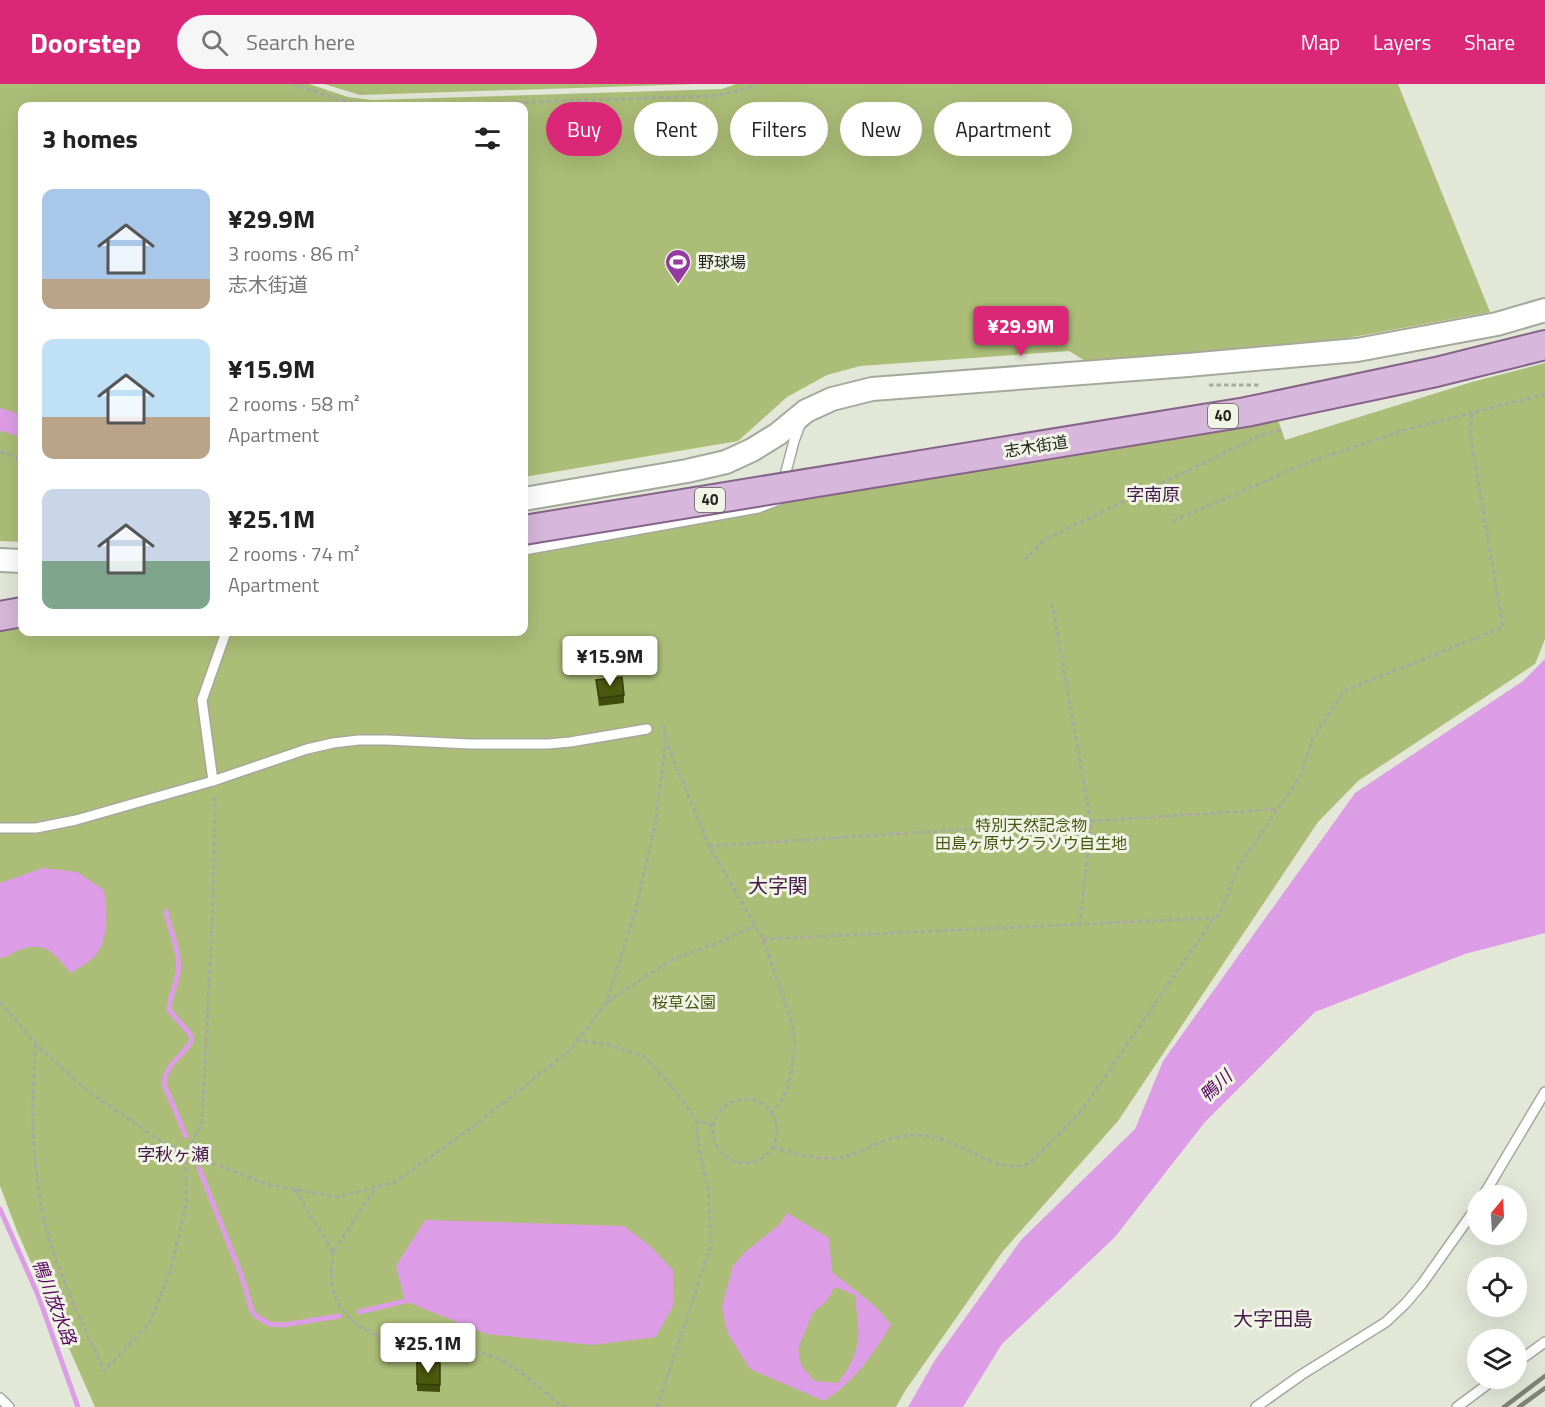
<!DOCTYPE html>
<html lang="en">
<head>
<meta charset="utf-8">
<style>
	body { margin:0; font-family:"Titillium Web","Noto Sans JP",sans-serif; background:#f6f6f6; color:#222; height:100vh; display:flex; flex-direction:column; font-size:22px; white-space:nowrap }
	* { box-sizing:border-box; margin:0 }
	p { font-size:20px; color:#767676 }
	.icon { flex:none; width:33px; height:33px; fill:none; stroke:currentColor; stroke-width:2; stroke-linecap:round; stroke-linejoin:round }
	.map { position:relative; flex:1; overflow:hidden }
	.details { position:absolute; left:18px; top:18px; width:510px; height:534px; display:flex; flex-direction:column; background:#fff; border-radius:12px; box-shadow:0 6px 24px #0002 }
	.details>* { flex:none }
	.banner { position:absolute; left:546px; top:18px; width:570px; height:54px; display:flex; gap:12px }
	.needle { width:39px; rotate:18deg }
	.buttons { position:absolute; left:1467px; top:1101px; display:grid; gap:12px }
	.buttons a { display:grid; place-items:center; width:60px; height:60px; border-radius:50%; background:#fff; box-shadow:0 6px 24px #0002; font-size:30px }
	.price { position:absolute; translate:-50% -51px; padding:0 14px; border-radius:6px; background:#fff; color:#222; font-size:20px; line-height:39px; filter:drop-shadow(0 2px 3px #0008) }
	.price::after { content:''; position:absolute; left:50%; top:36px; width:18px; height:14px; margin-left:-9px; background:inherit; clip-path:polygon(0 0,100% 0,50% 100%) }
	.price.selected { background:#db2777; color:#fff }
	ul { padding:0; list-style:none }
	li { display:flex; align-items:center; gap:18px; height:150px; padding:0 24px }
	li span { display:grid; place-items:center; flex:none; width:168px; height:120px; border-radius:12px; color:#555 }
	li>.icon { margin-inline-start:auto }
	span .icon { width:72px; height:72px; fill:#fffc; stroke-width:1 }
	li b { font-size:26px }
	h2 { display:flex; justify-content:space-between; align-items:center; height:72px; padding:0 24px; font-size:26px }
	.tag { padding:0 21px; border-radius:27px; background:#fff; box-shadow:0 6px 24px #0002; font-size:21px; line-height:54px }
	.tag.selected { background:#db2777; color:#fff }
	header { display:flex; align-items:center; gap:36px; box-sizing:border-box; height:84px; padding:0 30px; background:#db2777; color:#fff }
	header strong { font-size:28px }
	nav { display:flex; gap:33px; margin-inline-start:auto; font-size:21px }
	.search { width:420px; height:54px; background:#f6f6f6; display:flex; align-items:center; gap:15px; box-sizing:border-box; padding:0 21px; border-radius:33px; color:#767676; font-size:22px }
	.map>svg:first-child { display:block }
	.green { fill:#abbd77 }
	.water { fill:#dd9de6; fill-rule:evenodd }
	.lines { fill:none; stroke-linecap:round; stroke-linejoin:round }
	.stream { stroke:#dd9de6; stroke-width:5 }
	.service-casing { stroke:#a5a99b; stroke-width:12 }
	.tertiary-casing { stroke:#a5a99b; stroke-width:26 }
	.primary-casing { stroke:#86648a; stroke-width:32 }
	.path { stroke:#a7aa9e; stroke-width:3; stroke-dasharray:4.5 3; stroke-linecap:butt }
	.service { stroke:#fff; stroke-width:9 }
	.tertiary { stroke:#fff; stroke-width:22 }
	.primary { stroke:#d7b7db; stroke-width:28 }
	.rail { stroke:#808379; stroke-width:4.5 }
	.primary-bridge-casing { stroke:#86648a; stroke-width:32; stroke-linecap:butt }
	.primary-bridge { stroke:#d7b7db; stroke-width:28 }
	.wall { fill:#404d0c }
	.building { fill:#4b5a0e; stroke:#343f0a; stroke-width:1.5 }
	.labels { text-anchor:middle; stroke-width:6; stroke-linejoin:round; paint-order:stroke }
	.shield { fill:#f0f4e5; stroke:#60625a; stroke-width:1.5 }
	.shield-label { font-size:15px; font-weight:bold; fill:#22241f }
	.poi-label { font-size:16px; fill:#22241f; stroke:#f0f4e5; text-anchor:start }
	.street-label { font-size:16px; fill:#22241f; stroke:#f0f4e5 }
	.park-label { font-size:16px; fill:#495714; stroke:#f0f4e5 }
	.neighbourhood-label { font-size:18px; fill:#44184b; stroke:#f0f4e5 }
	.water-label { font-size:18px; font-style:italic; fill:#590764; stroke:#f0f4e5 }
	.quarter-label { font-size:20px; fill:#44184b; stroke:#f0f4e5 }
</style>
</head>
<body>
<header>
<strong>Doorstep</strong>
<div class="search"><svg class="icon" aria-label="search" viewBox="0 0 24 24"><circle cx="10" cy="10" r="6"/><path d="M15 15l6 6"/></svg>Search here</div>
<nav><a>Map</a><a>Layers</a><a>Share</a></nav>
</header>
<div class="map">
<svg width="1545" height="1323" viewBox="0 0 1545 1323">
	<rect width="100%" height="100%" fill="#e3e7d8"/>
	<g class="green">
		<path d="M0,0H309L348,13L372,16L722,5L736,0H1398L1490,228L1342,255L1087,278L1069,267L860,282L827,291L787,313L738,357L524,393V22H22V458L0,457Z"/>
		<path d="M324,0H696L360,11Z"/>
		<path d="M1545,279V555L1535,580L1358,697L1318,738L1118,1037L1003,1167L905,1307L896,1323H95L17,1147L0,1102V546L22,541V548H524V457L1277,333L1285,356L1472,298Z"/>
	</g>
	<g class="water">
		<path d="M0,324L22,331V353L0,347Z"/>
		<path d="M1545,575V849L1465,870L1315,928L1205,1038L1115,1153L1002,1260L963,1323H908L935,1276L1021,1156L1135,1045L1163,977L1355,709L1523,597Z"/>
		<path d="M43,784L77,788L104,806C107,826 110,854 95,872C89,878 79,884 71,889C55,873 49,857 22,865C14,867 10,873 0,874V799Z"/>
		<path d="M787,1129L829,1154L832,1188L876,1223L891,1241C873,1271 854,1298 824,1317L750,1285L727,1248L722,1223L733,1182L745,1168L780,1140ZM835,1203L855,1211C859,1251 864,1264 838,1299L814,1297L801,1281L798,1265L813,1228L826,1218Z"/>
		<path d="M425,1136L624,1142L650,1162L673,1186L674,1220L656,1253L592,1261L486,1250L405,1217L396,1182Z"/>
	</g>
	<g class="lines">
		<g class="stream">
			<path d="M166,828C170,846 181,870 178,889C176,902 169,913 169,926L190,950L192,956C184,971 164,982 164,1000L186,1052"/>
			<path d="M199,1084L242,1193L252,1227L256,1232L269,1240L283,1241L339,1232"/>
			<path d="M0,1125L38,1211L78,1323"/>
			<path d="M359,1228L405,1217"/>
		</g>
		<g class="service-casing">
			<g id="service">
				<path d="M783,399L794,357L801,338"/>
				<path d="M524,466L758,424L779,416"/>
				<path d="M213,697L202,616L226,548"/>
				<path d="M0,744H36L76,736L213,697L307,665L333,659L359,656H387L470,660H548L570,658L647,645"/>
				<path d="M1483,1112L1545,1008"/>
				<path d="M1516,1279L1545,1258"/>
				<path d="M0,1314L9,1323"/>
				<path d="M1256,1323L1301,1291L1386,1238L1406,1219L1422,1200L1478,1121"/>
				<path d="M1457,1323L1496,1294"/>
			</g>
		</g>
		<g class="tertiary-casing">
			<g id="tertiary">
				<path d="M524,415L687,387L726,378L752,366L778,350L806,327L832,315L872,305L1188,281L1357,266L1497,240L1545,226"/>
				<path d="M0,476L22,477"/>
			</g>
		</g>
		<g class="primary-casing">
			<g id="primary">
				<path d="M897,385L1246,328L1436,288L1545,261"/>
				<path d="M0,532L22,528"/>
			</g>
		</g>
		<g class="path">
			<path d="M292,0L341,16L377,22"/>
			<path d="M404,22L714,12L752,3L754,0"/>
			<path d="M1209,301H1260"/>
			<path d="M0,368L22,375"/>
			<path d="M1173,437L1309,378L1404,346L1545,310"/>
			<path d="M1025,476L1044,456L1261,351L1281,346"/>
			<path d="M1052,519L1091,739L1080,839"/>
			<path d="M664,641L666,657"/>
			<path d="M709,762L1278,725"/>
			<path d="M763,855L1214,834"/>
			<path d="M0,918L36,960L81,1002L166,1061L266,1100L336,1113L395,1098L474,1042L570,966L606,919L635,829L655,741L666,657L709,762L763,855L792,939L795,960L791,990L787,1006L779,1021L771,1028"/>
			<path d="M607,918L671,876L723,857L755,841"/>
			<path d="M577,956L609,961L645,973L674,1005L697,1037L714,1042"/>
			<path d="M36,960C31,1023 31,1090 48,1151C61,1197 85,1244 104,1287L150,1239L171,1185L186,1121V1069L202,1039L213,820L215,710"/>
			<circle cx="745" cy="1047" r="32"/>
			<path d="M773,1063C798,1070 823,1079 849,1072C856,1070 863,1066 870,1063C888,1054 908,1049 928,1052C963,1056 997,1093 1030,1079L1080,1029L1214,834L1220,830L1237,785L1301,691L1312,656L1344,607L1503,543L1470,349L1472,329"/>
			<path d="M295,1106L333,1168L376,1103"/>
			<path d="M333,1168C332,1178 331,1190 332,1200C339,1247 396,1262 436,1266C452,1267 471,1266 486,1270C514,1278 539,1304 562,1322L567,1323"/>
			<path d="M657,1323L711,1161L708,1104L698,1061L697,1037"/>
		</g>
		<use href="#service" class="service"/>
		<use href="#tertiary" class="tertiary"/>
		<use href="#primary" class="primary"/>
		<g class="rail">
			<path d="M1504,1323L1545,1292"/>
			<path d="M1519,1323L1545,1304"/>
		</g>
		<g class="primary-bridge-casing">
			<path id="primary-bridge" d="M524,446L897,385"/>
		</g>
		<use href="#primary-bridge" class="primary-bridge"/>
	</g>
	<g class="wall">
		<path d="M596,596L624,611V619L599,622Z"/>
		<path d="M440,1279V1308L417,1307V1300Z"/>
	</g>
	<g class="building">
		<path d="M622,593L624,611L599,614L596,596Z"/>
		<path d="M417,1278L440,1279V1301L417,1300Z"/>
	</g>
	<defs>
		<g id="stadium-pin" transform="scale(1.35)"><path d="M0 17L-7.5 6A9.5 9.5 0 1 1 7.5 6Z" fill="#9539a3" stroke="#f0f4e5"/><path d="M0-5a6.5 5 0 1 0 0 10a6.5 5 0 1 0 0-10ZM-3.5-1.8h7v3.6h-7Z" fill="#fff"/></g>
	</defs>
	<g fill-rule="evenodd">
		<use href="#stadium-pin" x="678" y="178"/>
	</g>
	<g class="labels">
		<g class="shield">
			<rect x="1208" y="320" width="30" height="24" rx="4.5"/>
			<rect x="695" y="404" width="30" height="24" rx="4.5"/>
		</g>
		<g class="shield-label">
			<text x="1223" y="337">40</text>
			<text x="710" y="421">40</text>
		</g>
		<g class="poi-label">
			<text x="698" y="184">野球場</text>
		</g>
		<g class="street-label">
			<text transform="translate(1036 362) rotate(-9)" y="6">志木街道</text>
		</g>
		<g class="park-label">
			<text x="1031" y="747">特別天然記念物<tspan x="1031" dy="18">田島ヶ原サクラソウ自生地</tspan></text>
			<text x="684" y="924">桜草公園</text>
		</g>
		<g class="neighbourhood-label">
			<text x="1153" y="417">字南原</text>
			<text x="173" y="1077">字秋ヶ瀬</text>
		</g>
		<g class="water-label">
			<text transform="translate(1216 1002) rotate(-43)" y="6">鴨川</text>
			<text transform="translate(54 1218) rotate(69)" y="6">鴨川放水路</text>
		</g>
		<g class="quarter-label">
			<text x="778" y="809">大字関</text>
			<text x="1273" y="1242">大字田島</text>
		</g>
	</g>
</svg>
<div class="buttons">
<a><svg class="needle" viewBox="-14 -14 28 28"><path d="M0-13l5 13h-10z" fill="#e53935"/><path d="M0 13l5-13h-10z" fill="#767676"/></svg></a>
<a><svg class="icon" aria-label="locate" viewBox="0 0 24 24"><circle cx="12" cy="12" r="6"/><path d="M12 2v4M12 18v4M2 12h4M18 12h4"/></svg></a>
<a><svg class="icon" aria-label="layers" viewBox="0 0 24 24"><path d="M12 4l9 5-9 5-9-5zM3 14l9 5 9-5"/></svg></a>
</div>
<b class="price selected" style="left:1021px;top:273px">¥29.9M</b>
<b class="price" style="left:610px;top:603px">¥15.9M</b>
<b class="price" style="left:428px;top:1290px">¥25.1M</b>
<div class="banner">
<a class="tag selected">Buy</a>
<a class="tag">Rent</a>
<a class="tag">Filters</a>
<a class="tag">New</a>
<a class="tag">Apartment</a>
</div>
<section class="details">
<h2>3 homes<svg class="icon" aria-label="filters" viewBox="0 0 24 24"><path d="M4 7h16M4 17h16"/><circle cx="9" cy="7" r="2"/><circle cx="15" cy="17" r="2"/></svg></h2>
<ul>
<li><span style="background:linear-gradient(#a9c7e8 75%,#b9a48a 0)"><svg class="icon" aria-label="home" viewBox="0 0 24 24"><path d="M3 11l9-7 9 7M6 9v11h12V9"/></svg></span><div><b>¥29.9M</b><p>3 rooms · 86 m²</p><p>志木街道</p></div></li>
<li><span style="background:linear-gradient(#bfe0f5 65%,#b9a48a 0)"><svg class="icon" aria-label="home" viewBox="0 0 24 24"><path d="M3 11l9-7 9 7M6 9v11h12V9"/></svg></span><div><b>¥15.9M</b><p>2 rooms · 58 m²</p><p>Apartment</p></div></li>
<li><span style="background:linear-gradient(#c9d6e8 60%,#7fa58c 0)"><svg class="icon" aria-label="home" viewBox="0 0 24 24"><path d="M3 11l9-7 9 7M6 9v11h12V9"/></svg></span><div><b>¥25.1M</b><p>2 rooms · 74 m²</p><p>Apartment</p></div></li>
</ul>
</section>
</div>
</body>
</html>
